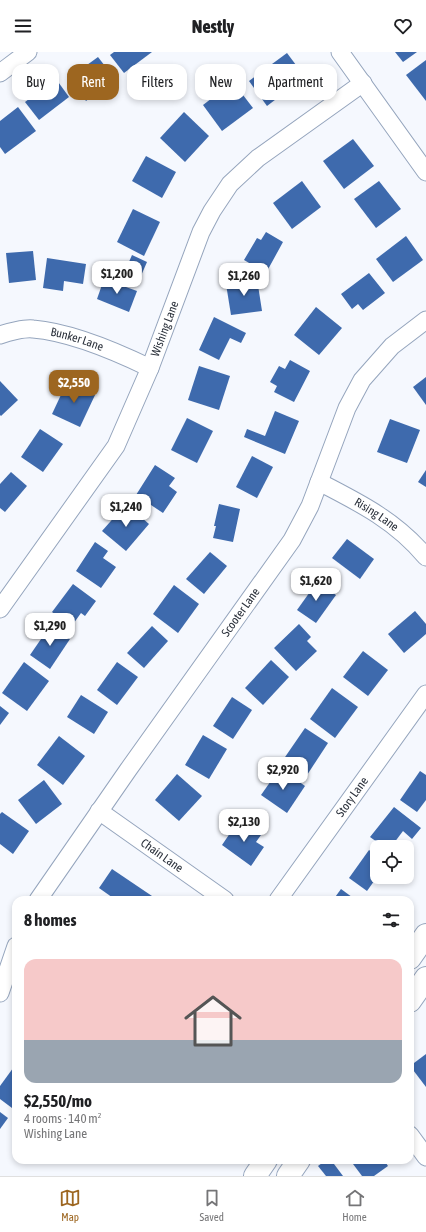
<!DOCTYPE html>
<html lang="en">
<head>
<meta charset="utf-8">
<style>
	body { margin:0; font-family:"Asap Condensed",sans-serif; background:#f2f2f2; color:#202124; height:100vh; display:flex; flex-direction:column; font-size:15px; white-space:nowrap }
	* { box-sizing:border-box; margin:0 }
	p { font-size:13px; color:#757577 }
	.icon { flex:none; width:22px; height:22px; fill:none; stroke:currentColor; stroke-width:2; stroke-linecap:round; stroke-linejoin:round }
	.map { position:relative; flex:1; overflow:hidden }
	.panel { position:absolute; left:12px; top:844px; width:402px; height:268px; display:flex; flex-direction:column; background:#fff; border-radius:12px; box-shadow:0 2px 6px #0003 }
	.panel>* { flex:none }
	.guide { position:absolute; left:12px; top:12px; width:402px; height:36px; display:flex; gap:8px }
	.tools { position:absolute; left:370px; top:788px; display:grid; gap:8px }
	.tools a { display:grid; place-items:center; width:44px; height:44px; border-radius:8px; background:#fff; box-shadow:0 2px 6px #0003; font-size:20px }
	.price { position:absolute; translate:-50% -34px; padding:0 9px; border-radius:8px; background:#fff; color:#222; font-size:13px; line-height:26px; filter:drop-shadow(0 1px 2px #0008) }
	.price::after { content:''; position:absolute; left:50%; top:24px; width:12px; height:9px; margin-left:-6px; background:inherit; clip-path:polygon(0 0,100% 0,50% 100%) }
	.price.current { background:#9d6620; color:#fff }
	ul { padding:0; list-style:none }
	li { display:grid; align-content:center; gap:8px; height:212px; padding:0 12px }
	li span { display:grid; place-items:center; height:124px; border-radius:12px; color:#555 }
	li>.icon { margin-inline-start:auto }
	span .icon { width:72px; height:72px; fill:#fffc; stroke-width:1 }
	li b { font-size:17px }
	h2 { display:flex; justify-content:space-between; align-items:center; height:48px; padding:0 12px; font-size:17px }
	.chip { padding:0 14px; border-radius:12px; background:#fff; box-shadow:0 2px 6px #0003; font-size:14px; line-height:36px }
	.chip.current { background:#9d6620; color:#fff }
	header { display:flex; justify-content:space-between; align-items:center; height:52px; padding:0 12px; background:#fff; font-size:18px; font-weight:800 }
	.menu { display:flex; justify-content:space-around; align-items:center; height:56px; border-top:1px solid #e0e0e0; background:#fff; font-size:11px; color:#757577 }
	.menu a { display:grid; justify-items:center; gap:2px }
	.menu .current { color:#9d6620 }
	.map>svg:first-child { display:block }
	.building { fill:#3e6aad }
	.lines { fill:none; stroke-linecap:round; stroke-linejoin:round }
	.street-casing { stroke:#95a5bd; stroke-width:19 }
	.secondary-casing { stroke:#95a5bd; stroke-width:24 }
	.street { stroke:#fff; stroke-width:17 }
	.secondary { stroke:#fff; stroke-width:22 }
	.labels { text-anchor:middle; stroke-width:4; stroke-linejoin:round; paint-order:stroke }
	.street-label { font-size:12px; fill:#2b313b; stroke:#fff }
</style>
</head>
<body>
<header><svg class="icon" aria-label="menu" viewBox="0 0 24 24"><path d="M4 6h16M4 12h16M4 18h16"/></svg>Nestly<svg class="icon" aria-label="heart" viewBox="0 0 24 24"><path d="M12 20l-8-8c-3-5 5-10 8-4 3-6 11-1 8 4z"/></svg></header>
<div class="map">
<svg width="426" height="1124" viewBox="0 0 426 1124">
	<rect width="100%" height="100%" fill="#f5f8fe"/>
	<g class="building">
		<path d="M114,0H152L124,21L110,3Z"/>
		<path d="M395,0H417L403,10Z"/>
		<path d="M287,1L305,25L267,54L249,29Z"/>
		<path d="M98,5L115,27L86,49L69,26Z"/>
		<path d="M426,8V49L406,23Z"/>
		<path d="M56,27L69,45L39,68L25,50Z"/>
		<path d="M233,30L253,56L222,79L203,53Z"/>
		<path d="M18,55L36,79L5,102L0,95V69Z"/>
		<path d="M184,60L209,84L185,110L160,86Z"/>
		<path d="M353,87L374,114L344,137L323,109Z"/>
		<path d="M146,104L176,120L162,146L132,129Z"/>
		<path d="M302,129L321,155L292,177L273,151Z"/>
		<path d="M379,129L401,157L376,176L354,147Z"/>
		<path d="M133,157L160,170L144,204L117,190Z"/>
		<path d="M266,180L283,190L266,221L244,208L257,186L261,188Z"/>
		<path d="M406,184L423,208L393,230L376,207Z"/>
		<path d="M33,199L36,228L9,231L6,201Z"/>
		<path d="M132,203L147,210L140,226L125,219Z"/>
		<path d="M47,206L86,212L83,232L64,229L63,239L43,236Z"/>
		<path d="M369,221L385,241L363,258L358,252L352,257L341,242Z"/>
		<path d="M104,227L137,239L129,260L97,247Z"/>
		<path d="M257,227L262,259L231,263L226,232Z"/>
		<path d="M316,255L342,276L319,303L294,283Z"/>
		<path d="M214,265L246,281L241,291L230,286L219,308L199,298Z"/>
		<path d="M290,308L310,319L294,350L274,340L277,334L270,330L279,314L285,317Z"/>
		<path d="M199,314L230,324L219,358L188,348Z"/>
		<path d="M426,325V353L413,335Z"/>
		<path d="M0,329L18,348L1,364L0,363Z"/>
		<path d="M67,330L95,343L80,375L52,362Z"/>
		<path d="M275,359L299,369L285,402L244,385L247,377L265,384Z"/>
		<path d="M187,366L213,379L197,411L171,398Z"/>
		<path d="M390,367L420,378L407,411L377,400Z"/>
		<path d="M40,377L63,392L43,420L21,405Z"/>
		<path d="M252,404L273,415L257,446L236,435Z"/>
		<path d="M155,413L175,426L169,434L177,440L163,461L136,443Z"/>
		<path d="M426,418V435L418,430Z"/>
		<path d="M11,420L27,434L5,460L0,456V432Z"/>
		<path d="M126,452L149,472L126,499L102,479Z"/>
		<path d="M219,452L240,457L233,490L213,486L216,474H214Z"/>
		<path d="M347,487L374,507L360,527L332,506Z"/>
		<path d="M95,490L108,499L103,506L116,515L101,536L76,519Z"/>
		<path d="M210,500L227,514L204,542L186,527Z"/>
		<path d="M317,530L336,543L316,571L297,558Z"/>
		<path d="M73,532L96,549L85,564L81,561L71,575L52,560Z"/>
		<path d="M174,533L199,552L178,581L153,562Z"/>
		<path d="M415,559L426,572V582L404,601L388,582Z"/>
		<path d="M299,572L311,585L307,589L317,599L296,619L274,596Z"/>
		<path d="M50,574L70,587L50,617L30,603Z"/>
		<path d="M152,574L168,589L144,616L127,601Z"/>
		<path d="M363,599L388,618L368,644L343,625Z"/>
		<path d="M271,608L289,625L263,653L245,636Z"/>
		<path d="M24,610L49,629L27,659L2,641Z"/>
		<path d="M117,610L138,625L117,653L97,638Z"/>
		<path d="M332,636L358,655L335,686L310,667Z"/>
		<path d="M81,643L108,660L94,682L67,665Z"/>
		<path d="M232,645L252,658L233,687L213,674Z"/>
		<path d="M0,654L9,661L0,673Z"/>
		<path d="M305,676L328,691L307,723L283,708Z"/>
		<path d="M203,683L227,697L209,727L185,713Z"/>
		<path d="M59,684L85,704L63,733L37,713Z"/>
		<path d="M280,716L305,734L287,761L261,743Z"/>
		<path d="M420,719L426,723V748L417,760L400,748Z"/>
		<path d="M177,722L202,744L179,769L155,748Z"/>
		<path d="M44,728L62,752L36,772L18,748Z"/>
		<path d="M394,755L421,776L412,787L403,779L391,795H384L370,785Z"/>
		<path d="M2,760L29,779L13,802L0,792V762Z"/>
		<path d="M239,768L261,783L256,790L264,795L251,814L222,793Z"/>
		<path d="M369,798L377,804V825L367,839L349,826Z"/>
		<path d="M112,817L152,844L150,848H116L99,836Z"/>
		<path d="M341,837L356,848H333Z"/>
		<path d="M426,1002V1035L410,1014Z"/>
		<path d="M16,1012V1051L12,1056L0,1047V1034Z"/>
		<path d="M0,1060L8,1066L0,1077Z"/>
		<path d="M326,1108H331L343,1124H326L318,1114Z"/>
		<path d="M350,1108H384L388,1114L374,1124H362Z"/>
	</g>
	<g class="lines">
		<g class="street-casing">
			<g id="street">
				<path d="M340,0L426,120"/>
				<path d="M0,21L28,0"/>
				<path id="s1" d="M0,283C8,280 25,276 33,277C70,280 117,300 150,316"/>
				<path id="s2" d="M319,430C360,451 396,469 426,505"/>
				<path id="s3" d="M0,557L116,394L150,316L201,180L212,159L230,132L258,106L363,31"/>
				<path id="s4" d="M99,759L225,848"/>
				<path id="s5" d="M38,848L128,718L292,488L310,454L347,356L362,328L392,294L426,268"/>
				<path id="s6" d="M278,848L426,642"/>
				<path d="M0,941L16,894"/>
				<path d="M410,1083L426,1105"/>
			</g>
		</g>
		<g class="secondary-casing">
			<g id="secondary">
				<path d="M410,906L426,883"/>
				<path d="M410,949L426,926"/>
				<path d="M255,1124L266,1108"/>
				<path d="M288,1124L299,1108"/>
			</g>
		</g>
		<use href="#street" class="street"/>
		<use href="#secondary" class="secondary"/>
	</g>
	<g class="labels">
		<g class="street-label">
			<text dy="4" stroke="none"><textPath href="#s3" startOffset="327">Wishing Lane</textPath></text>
			<text dy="4" stroke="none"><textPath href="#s1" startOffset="79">Bunker Lane</textPath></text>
			<text dy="4" stroke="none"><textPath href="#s2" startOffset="66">Rising Lane</textPath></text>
			<text dy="4" stroke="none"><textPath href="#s5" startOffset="352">Scooter Lane</textPath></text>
			<text dy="4" stroke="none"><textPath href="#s6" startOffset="127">Story Lane</textPath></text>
			<text dy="4" stroke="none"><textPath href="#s4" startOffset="77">Chain Lane</textPath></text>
		</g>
	</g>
</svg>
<div class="tools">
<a><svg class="icon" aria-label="locate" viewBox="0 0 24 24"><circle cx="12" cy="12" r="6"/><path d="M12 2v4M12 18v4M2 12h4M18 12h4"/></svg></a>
</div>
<b class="price" style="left:117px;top:243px">$1,200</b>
<b class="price" style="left:244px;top:245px">$1,260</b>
<b class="price current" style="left:74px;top:352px">$2,550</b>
<b class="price" style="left:126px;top:476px">$1,240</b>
<b class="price" style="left:316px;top:550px">$1,620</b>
<b class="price" style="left:50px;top:595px">$1,290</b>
<b class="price" style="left:283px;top:739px">$2,920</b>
<b class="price" style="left:244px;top:791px">$2,130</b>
<div class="guide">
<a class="chip">Buy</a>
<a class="chip current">Rent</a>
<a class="chip">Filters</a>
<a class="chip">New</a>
<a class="chip">Apartment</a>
</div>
<section class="panel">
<h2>8 homes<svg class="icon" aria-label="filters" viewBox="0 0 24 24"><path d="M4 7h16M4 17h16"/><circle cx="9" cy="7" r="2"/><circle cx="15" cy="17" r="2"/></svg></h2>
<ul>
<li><span style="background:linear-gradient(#f6c9c9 65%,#9aa5b1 0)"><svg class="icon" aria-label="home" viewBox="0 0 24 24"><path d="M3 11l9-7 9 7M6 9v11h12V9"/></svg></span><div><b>$2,550/mo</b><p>4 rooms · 140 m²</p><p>Wishing Lane</p></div></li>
</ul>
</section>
</div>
<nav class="menu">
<a class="current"><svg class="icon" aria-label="map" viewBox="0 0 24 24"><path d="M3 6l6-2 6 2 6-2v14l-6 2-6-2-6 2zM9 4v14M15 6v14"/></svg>Map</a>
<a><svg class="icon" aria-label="saved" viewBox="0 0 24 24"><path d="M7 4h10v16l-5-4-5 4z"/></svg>Saved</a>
<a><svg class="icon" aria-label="home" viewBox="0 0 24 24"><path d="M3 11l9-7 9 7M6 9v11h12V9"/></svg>Home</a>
</nav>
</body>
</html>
